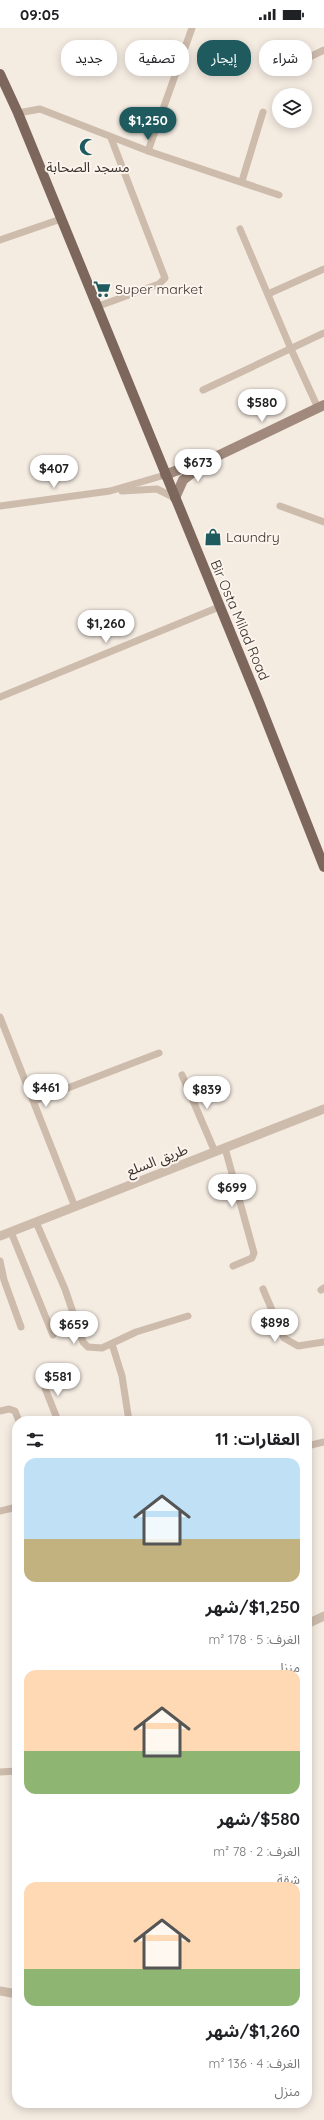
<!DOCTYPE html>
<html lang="ar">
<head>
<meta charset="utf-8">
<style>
	body { margin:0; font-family:Quicksand,"Noto Sans Arabic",sans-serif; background:#f6f6f6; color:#202124; direction:rtl; height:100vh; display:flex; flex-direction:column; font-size:15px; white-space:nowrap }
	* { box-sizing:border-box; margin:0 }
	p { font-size:13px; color:#757577 }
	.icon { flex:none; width:22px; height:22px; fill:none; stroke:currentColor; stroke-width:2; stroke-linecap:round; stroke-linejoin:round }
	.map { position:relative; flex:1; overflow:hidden; direction:ltr }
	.sheet { position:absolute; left:12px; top:1388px; width:300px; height:692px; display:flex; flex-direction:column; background:#fff; border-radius:16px; box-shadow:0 2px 10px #0003; direction:rtl }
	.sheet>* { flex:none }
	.banner { position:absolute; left:12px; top:12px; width:300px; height:36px; direction:rtl; display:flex; gap:8px }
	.tools { position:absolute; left:272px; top:60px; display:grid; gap:8px }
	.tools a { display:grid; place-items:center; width:40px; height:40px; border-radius:50%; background:#fff; box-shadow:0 2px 10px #0003; font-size:20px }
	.price { position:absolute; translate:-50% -34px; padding:0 9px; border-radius:14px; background:#fff; color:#222; font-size:13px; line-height:26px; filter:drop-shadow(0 1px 2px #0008) }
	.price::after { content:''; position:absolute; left:50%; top:24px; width:12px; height:9px; margin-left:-6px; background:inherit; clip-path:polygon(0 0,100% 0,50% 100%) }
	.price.current { background:#1f5a5e; color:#fff }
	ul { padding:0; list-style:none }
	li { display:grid; align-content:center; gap:8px; height:212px; padding:0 12px }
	li span { display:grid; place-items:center; height:124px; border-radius:12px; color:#555 }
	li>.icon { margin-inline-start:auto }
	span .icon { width:72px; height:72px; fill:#fffc; stroke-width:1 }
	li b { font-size:17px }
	h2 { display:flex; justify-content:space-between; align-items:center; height:48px; padding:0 12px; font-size:17px }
	.pill { padding:0 14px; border-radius:16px; background:#fff; box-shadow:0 2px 10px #0003; font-size:14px; line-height:36px }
	.pill.current { background:#1f5a5e; color:#fff }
	.status { display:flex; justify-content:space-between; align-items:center; height:28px; padding:0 20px; background:#fff; direction:ltr }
	.status svg { height:11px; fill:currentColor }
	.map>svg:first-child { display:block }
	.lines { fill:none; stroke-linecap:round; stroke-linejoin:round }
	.minor { stroke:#cdbbac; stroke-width:7 }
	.tertiary { stroke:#cdbbac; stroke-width:9 }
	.secondary { stroke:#a18a7d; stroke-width:10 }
	.primary { stroke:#7d675c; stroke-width:10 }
	.labels { text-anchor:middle; stroke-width:4; stroke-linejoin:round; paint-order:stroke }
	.poi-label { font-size:14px; fill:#3b302b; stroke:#fbf5ee; text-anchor:start }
	.street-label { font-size:14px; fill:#3b302b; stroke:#fbf5ee }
</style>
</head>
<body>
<div class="status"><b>09:05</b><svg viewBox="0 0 49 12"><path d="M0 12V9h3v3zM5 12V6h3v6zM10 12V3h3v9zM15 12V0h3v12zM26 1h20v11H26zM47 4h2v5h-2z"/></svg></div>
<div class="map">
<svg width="324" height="2092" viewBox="0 0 324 2092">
	<rect width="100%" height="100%" fill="#f4ebe1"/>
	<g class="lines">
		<g class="minor">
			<path d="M301,33L324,22"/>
			<path d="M18,85L40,81L148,123L279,167"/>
			<path d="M148,123L192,0"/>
			<path d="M242,153L263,84"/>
			<path d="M240,201L291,321L318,380"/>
			<path d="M0,212L61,191"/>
			<path d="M268,266L324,241"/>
			<path d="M96,279L159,256L165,250L111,110"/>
			<path d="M203,362L324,305"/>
			<path d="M122,463L157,461L175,470"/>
			<path d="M0,478L110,463L165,447"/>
			<path d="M280,478L324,494"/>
			<path d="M0,669L219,579"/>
			<path d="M0,989L75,1179"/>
			<path d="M182,1047L215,1124"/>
			<path d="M34,1073L159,1025"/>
			<path d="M225,1120L254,1225L252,1230L233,1238"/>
			<path d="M36,1194L65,1261L83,1314L88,1319L102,1320L136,1304L188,1288"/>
			<path d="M11,1204L53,1307"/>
			<path d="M0,1233L4,1252L21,1299"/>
			<path d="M263,1261L284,1310L298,1318L324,1314"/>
			<path d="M321,1262L324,1260"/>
			<path d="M112,1316L122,1348L129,1393"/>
			<path d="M0,1383L9,1381L15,1383L19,1393"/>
			<path d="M58,1393L45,1360L48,1356L64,1347"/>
			<path d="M307,1418L324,1414"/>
			<path d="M0,1483L17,1479"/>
			<path d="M0,1744L17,1743"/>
		</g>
		<g class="tertiary">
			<path d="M0,1208L324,1081"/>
			<path d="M307,1596L324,1588"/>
			<path d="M0,1963L17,1966"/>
		</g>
		<g class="secondary">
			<path d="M165,447L206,431"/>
			<path d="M175,470L183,452L209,432L324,377"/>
		</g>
		<path class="primary" d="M0,46L18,85L259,674L324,839"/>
	</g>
	<defs>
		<g id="mosque-bare" transform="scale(1.38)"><path d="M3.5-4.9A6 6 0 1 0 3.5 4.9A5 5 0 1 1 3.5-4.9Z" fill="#1f5a5e" stroke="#fbf5ee" stroke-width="2.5" paint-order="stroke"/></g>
		<g id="supermarket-bare" transform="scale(1.38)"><path d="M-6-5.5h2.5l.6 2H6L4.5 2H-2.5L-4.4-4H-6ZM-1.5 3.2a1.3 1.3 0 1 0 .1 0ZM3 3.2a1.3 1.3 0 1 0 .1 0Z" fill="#1f5a5e" stroke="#fbf5ee" stroke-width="2.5" paint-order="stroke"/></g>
		<g id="shop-bare" transform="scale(1.38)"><path d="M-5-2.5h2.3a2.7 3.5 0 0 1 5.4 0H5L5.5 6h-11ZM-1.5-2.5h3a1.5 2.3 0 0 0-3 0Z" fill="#1f5a5e" stroke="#fbf5ee" stroke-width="2.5" paint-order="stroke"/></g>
	</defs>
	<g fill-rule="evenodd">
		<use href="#mosque-bare" x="88" y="119"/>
		<use href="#supermarket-bare" x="102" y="261"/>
		<use href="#shop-bare" x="213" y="509"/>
	</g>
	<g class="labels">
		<g class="poi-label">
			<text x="88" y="144" text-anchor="middle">مسجد الصحابة</text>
			<text x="115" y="266">Super market</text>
			<text x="226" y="514">Laundry</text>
		</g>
		<g class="street-label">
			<text transform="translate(240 592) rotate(67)" y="5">Bir Osta Milad Road</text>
			<text transform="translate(157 1132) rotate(-21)" y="5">طريق السلع</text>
		</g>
	</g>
</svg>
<div class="tools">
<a><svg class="icon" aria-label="layers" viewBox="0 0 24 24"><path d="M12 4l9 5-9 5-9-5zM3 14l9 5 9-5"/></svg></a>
</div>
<b class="price current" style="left:148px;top:113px">$1,250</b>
<b class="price" style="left:262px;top:395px">$580</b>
<b class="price" style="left:198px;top:455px">$673</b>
<b class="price" style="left:54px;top:461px">$407</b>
<b class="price" style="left:106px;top:616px">$1,260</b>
<b class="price" style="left:46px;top:1080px">$461</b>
<b class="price" style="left:207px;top:1082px">$839</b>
<b class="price" style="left:232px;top:1180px">$699</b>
<b class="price" style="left:275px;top:1315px">$898</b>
<b class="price" style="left:74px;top:1317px">$659</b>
<b class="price" style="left:58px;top:1369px">$581</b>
<div class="banner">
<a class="pill">شراء</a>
<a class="pill current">إيجار</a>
<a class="pill">تصفية</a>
<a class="pill">جديد</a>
</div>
<section class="sheet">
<h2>العقارات: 11<svg class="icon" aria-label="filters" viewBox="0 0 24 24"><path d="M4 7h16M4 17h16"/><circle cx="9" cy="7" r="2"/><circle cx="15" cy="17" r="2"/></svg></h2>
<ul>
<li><span style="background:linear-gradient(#bfe0f5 65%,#c2b280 0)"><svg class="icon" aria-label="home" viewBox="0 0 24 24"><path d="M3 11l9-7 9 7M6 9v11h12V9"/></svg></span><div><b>$1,250/شهر</b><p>الغرف: 5 · 178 m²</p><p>منزل</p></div></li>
<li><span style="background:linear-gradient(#ffd9b3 65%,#8fb573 0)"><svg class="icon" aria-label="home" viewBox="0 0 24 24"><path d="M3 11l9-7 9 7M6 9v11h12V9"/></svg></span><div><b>$580/شهر</b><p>الغرف: 2 · 78 m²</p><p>شقة</p></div></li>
<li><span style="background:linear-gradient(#ffd9b3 70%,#8fb573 0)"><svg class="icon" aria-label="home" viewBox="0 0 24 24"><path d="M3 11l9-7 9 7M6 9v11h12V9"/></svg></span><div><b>$1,260/شهر</b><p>الغرف: 4 · 136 m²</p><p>منزل</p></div></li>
</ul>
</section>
</div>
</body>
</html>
